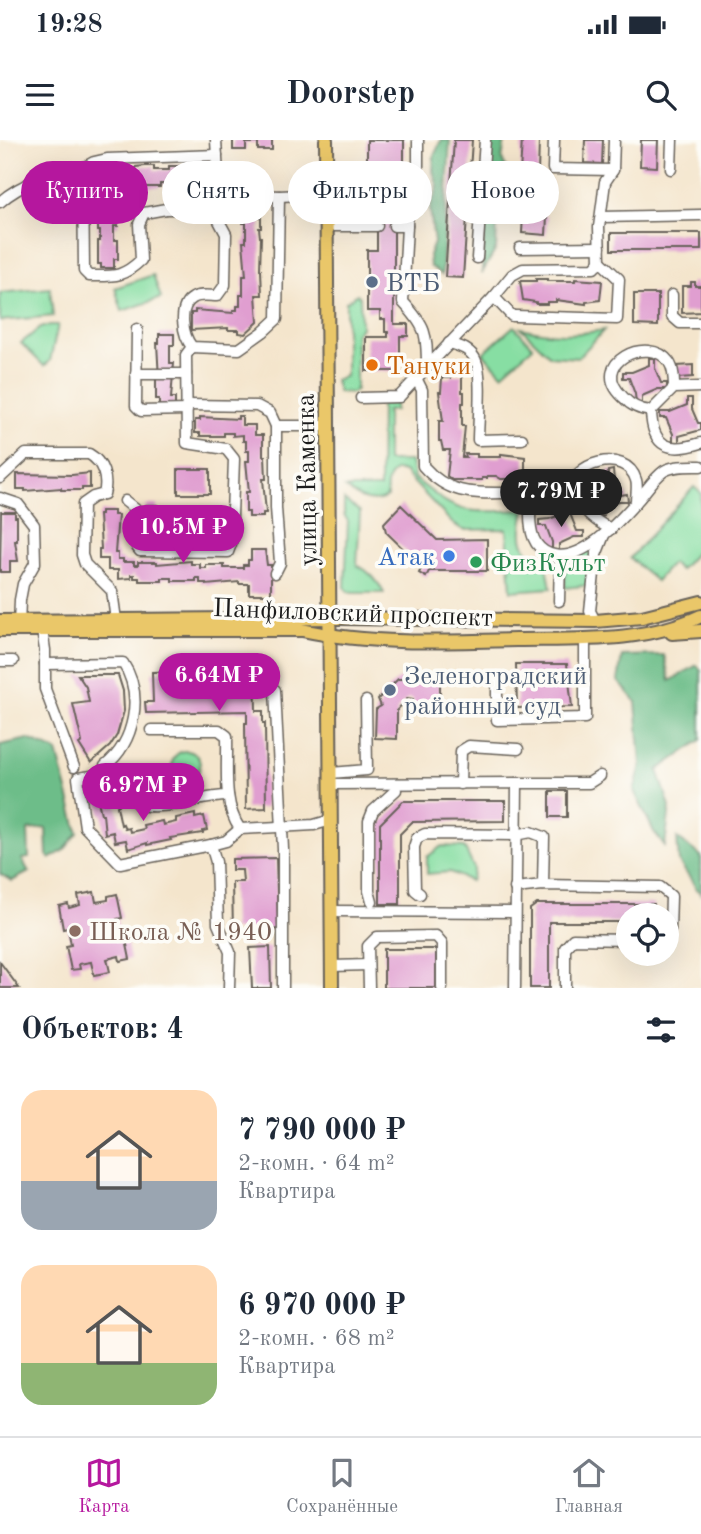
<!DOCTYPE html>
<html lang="ru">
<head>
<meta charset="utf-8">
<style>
	body { margin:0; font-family:"Old Standard TT",serif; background:#f2f2f3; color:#1f2937; height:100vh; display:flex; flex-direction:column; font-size:26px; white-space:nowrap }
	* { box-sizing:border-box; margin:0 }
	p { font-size:23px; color:#747a83 }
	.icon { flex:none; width:38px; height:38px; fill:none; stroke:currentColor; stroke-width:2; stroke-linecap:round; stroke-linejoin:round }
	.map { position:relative; height:848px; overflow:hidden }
	.panel { display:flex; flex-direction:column; background:#fff; flex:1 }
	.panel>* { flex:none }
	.guide { position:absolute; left:21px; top:21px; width:660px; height:63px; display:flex; gap:14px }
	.tools { position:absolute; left:616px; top:763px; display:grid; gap:14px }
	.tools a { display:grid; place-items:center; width:63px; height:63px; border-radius:50%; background:#fff; box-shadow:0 7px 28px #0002; font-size:35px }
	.price { position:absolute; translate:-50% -60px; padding:0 16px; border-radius:24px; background:#b5179e; color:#fff; font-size:23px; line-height:46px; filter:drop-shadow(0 2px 4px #0008) }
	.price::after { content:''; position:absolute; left:50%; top:42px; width:21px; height:16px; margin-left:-10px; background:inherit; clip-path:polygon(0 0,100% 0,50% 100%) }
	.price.selected { background:#222; color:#fff }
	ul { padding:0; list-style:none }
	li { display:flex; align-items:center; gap:21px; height:175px; padding:0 21px }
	li span { display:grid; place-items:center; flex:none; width:196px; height:140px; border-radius:21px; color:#555 }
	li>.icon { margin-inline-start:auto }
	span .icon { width:84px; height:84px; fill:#fffc; stroke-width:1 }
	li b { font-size:30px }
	h2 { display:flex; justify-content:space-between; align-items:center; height:84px; padding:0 21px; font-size:30px }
	.pill { padding:0 24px; border-radius:32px; background:#fff; box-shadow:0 7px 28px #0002; font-size:24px; line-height:63px }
	.pill.selected { background:#b5179e; color:#fff }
	.status { display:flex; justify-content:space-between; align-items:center; height:49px; padding:0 35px; background:#fff; direction:ltr }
	.status svg { height:19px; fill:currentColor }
	header { display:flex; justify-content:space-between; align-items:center; height:91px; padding:0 21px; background:#fff; font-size:32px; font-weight:600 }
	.tabs { display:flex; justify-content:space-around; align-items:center; height:98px; border-top:2px solid #e0e1e3; background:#fff; font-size:19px; color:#747a83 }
	.tabs a { display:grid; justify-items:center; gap:4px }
	.tabs .selected { color:#b5179e }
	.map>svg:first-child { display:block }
	.green { fill:#87dea3; stroke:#527d60; stroke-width:2 }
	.forest { fill:#6dbd89; stroke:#446c52; stroke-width:2 }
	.building { fill:#e09ed0 }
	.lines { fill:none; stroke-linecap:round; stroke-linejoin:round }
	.minor-casing { stroke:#68625a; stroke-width:13 }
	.major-casing { stroke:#68625a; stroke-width:16 }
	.minor { stroke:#fff; stroke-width:10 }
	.major { stroke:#eac769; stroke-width:12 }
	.service-dot { fill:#5c6f8a; stroke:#fdfcf7; stroke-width:2.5 }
	.food-dot { fill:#e8710a; stroke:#fdfcf7; stroke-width:2.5 }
	.shop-dot { fill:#3f7fe0; stroke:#fdfcf7; stroke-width:2.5 }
	.leisure-dot { fill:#2e9e5b; stroke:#fdfcf7; stroke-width:2.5 }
	.education-dot { fill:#8d6e63; stroke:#fdfcf7; stroke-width:2.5 }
	.labels { text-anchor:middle; stroke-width:7; stroke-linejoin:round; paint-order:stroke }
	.service-label { font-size:26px; fill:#4e5e75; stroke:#fdfcf7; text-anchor:start }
	.food-label { font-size:26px; fill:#c56008; stroke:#fdfcf7; text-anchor:start }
	.street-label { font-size:26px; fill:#1c1c1c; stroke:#fdfcf7 }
	.shop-label { font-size:26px; fill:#366cbe; stroke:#fdfcf7; text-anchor:end }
	.leisure-label { font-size:26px; fill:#27864d; stroke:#fdfcf7; text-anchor:start }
	.education-label { font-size:26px; fill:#785e54; stroke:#fdfcf7; text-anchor:start }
</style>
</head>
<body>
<div class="status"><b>19:28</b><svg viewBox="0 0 49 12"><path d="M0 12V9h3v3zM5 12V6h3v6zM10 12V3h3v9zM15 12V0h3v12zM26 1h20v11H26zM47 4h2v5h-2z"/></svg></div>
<header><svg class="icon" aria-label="menu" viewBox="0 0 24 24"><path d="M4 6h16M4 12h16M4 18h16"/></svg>Doorstep<svg class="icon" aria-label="search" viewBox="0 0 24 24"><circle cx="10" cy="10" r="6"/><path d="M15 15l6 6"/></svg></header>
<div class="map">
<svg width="701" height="848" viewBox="0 0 701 848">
	<rect width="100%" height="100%" fill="#fdfcf7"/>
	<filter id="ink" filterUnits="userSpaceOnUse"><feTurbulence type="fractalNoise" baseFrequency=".0143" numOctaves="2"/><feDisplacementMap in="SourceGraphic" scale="14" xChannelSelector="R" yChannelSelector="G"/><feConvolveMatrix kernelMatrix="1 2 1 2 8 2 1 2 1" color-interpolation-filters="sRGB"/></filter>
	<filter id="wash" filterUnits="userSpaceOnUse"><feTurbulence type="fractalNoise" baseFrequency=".00686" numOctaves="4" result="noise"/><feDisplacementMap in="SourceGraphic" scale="28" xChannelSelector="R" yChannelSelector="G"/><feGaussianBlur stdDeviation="1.57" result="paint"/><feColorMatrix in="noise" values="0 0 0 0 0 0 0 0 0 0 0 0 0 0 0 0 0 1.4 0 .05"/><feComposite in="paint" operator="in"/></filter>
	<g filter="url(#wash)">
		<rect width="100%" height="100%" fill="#f4e5cc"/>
		<g class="green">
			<path d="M153,135L161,158L122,171L115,148Z"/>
			<path d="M50,148L53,176L0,181V153Z"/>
			<path d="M357,154L360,157L361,187L356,193V250L353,253L338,252L335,240L346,236V162Z"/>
			<path d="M50,185H58L50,221L44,226L21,203L40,188Z"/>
			<path d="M514,186L533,207L502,234L483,213Z"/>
			<path d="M521,188C552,196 573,195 604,190L578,218L550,216Z"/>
			<path d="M395,263V270L387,271V321H411L414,338C430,350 447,367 468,370C485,373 506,370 525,370C518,399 520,411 547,426L551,448L511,451L507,389L463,390L452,383L404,332L396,330C386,338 386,345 387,357C372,366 357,358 345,348H380L381,264Z"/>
			<path d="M694,347L701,353V407L680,430L672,423L656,441L630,418Z"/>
			<path d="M344,360L360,372L357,425C369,431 378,441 384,453H352L348,452L345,447L348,381L344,375Z"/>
			<path d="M598,402L591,445L565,448V420Z"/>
			<circle cx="186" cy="625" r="14"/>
			<path d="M442,706L464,707L474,728L471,741L450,732L427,734V717Z"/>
		</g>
		<g class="forest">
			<path d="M441,0H450L442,135L430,126L429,115L434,103L430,68L438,47L433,31L434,16Z"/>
			<path d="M489,0H505L502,20L512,39L509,49L498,64L502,73L497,80L496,109L482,133Z"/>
			<path d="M664,515L670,541L697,525L701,531V600L658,630L670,667L665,706L654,692L634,651L641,625L636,562L618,541L622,516Z"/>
			<path d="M28,599L57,611L78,693L64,710L50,719L47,715L46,688L28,690L29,718L22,719L29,732L12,741L0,734V605Z"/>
			<path d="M677,698L701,716V755L679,722Z"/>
		</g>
		<g id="blocks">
			<g class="building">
				<path d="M233,0H272V10H258V3H246V10H233Z"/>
				<path d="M367,0H404V28H394V184H408V196H400V231H366V197H388V192H385V179H380V171H367V110H377V57H367Z"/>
				<path d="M454,0H472L463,138L445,137Z"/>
				<path d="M522,0H539L538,33H520Z"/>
				<path d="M585,0H603L602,24L584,23Z"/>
				<path d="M641,0H658L657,27L640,26Z"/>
				<path d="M145,26H154V30H169V26H188V30H197V44H192V46L169,47V44H160V47H137V44L118,47V51H114V67H118V86H114V100H118V119H114V128H101V124H98V101H100V91H98V67H100V63H98V46H107V36H117V27H123V30H136V27Z"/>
				<path d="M238,58H243V67H254V77H261V88H259L260,97H261L260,130H261L262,155H256L258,182L245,194L239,193V190H228V188L191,190V173H195V170L233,173V170H237V166H240V155H243V136H246L243,102H246V83H243V77H228V61H238Z"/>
				<path d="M523,75L547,76L546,95L522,93Z"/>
				<rect x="611" y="93" width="90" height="17"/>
				<path d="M536,139H547V141H575V139L602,141L600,160L586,162V164L556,160V162H547V164H536V162L523,160L520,141H536Z"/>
				<path d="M691,142H695V146H701V172L682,173V146H691Z"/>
				<path d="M634,154H658V186L634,185Z"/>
				<path d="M159,194H174V205H170V223H174L171,258H175V267H159V259H156V239H159L157,203H159Z"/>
				<path d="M649,218H655V228L661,243H667V249H658L642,256V263H636L635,254L629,238H623V232H632L649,225Z"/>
				<path d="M693,225V237L678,238L677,226Z"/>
				<path d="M451,235H462V252H464V263H462V286H465L462,317H466L465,314H477V317H501V314L525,317V336L516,339H501L496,336H487V338H482V340H452L447,336L450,310H443L441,301H439V281H443L439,252H441L442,238H451Z"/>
				<path d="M687,258H692V269L698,283H701V290L679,296V303H673V294L666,278H660V272H670L687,265Z"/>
				<path d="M238,276H242V285H255V295H263V316H265L266,339H263L266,373H263V377H249V372H246V352H249L246,321H249V311H246V301H243V295L233,296V293H224V296H200V293H195V280H200V277L238,279Z"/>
				<rect x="178" y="329" width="32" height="25"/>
				<path d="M613,330L614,340L621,355L627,354L628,361H618L603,369L604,376H597L596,367L589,352H583L582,346L592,345L608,337V331Z"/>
				<path d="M90,333V348H82V350H61V348L25,351V349H17V334L72,335Z"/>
				<rect x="146" y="365" width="11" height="13"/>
				<path d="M401,365L437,400L487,399V431H429L426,437L419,433L422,427L386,392L384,383Z"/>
				<path d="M566,366H571V376L577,391H584V397H574L559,404V411H552V402L546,386H539V380L549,379L566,373Z"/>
				<path d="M101,371H114V375H118L115,413H118V419H123V422H134V425H138V422H157V424L191,421V424H200V428H206V425H224V428H243V425H248V420H251V410H265L267,425H271V454H249V444H239V442L206,445V443H200V438H196V441H172V438H162V441H139V438H134V435H131V438L118,439V430H108V419H99V409H101L99,375H101Z"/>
				<path d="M1,372H15V377H17V401H15L18,421H10V432H0Z"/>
				<path d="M516,524H567L572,567L517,568Z"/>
				<path d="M255,530L256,571H263V583H265L266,668L246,669L245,583H247V571L146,573L145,562H153L152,532Z"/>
				<path d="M78,535H118L123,551L124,571L117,595L110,606L91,623L79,604L82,602L73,564L89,562L86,547Z"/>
				<path d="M407,536H440V575H414L413,559L408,558L397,570V599L375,598L376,569L381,566L378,559L398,539H405Z"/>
				<path d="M112,643L113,647L115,646L117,656L119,665L117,666L121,685L123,684L125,689L129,688L130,692L144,689L143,685L162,681L163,685L176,682V678L195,674V678L204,676L207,690L203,691V693L170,698L171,700L147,705V703L128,709L126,700L115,702L113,692L105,694L103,674H101L96,651L98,650L97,646Z"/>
				<rect x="550" y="651" width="17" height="26"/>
				<path d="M403,661H505V681L412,682L400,694V764H380V684Z"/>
				<path d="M276,718L278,789L233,790L232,742H243L242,730H232V719Z"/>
				<path d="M94,752L96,762L108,760V756L117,754L122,778L117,779L120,796L125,795L130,819L120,821L119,816L107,819L110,832L94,835L91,822L79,824L80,829L71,830L66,806L71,805L68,788L63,789L59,766L68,764L69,768L80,765L78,755Z"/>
				<path d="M537,764H654V775H628V782H549V848H530V769Z"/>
				<path d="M270,807L271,848H252L250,808Z"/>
				<rect x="384" y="809" width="52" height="39"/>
				<path d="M0,822L19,848H0Z"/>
			</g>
		</g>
	</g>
	<g filter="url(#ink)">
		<use href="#blocks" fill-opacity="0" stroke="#68625a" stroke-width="2"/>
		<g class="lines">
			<g class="minor-casing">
				<g id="minor">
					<path d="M216,0L219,53L279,56L326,54"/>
					<path d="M554,0L553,29L613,30"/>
					<path d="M217,15L107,19L94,22L83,28L84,131L89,136C114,136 122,138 141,120L139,84L144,73L166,69H218"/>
					<path d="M671,29L672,0"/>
					<path d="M219,53V81L226,94L225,145L217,156C210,156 199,154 193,158C177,167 183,196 192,207L239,209L263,192L277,179L279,56"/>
					<path d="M0,62C21,43 55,32 83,28"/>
					<path d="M602,77L701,75"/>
					<path d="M326,86H377"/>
					<path d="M394,86H407L408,53L409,43L418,27V0"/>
					<path d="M520,108L600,107"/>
					<path d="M477,118L485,0"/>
					<path d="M672,155V176L680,183H701"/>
					<path d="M494,157L512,176H516L617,179L619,139L600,121"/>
					<path d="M137,189L136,266L141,271L187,270"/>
					<path d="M449,203C460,206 472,210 476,221C483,236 478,282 478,300L522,299"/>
					<path d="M427,227L494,157L512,135L523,129L594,128L600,121L599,87L605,42L613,30L614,0"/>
					<path d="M136,234H186"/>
					<path d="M417,240L422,250L423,326C453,360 481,352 523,353"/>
					<path d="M674,248C674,240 674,229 669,222C649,194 587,223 623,257C631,266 639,270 651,271L674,248L701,247"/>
					<path d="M361,258L399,257L427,227C427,193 426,187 403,162L407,86"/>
					<path d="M187,265L257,266L270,273L276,286V368L280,423L275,433"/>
					<path d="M651,271C652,308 670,313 701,303"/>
					<path d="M276,286H328"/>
					<path d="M0,338L26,314H89C103,322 108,339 104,354L93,357L83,364L82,415L85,424L112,451L116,480"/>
					<path d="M572,354C553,355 541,357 530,374C530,391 533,408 550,414C581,425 619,381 638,360C646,351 654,338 664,331C674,325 689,326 701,326"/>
					<path d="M0,358L18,364L34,385L35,423L23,444L20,460L19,486"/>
					<path d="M125,361L135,369L137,407L140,411L228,412L231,404L234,319L226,309L187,303L186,215L192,207"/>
					<path d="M611,389C600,384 592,378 584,369C580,364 573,358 572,351C568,324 626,306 636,340C638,346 636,355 636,362"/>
					<path d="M559,461L560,418"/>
					<path d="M595,481L590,471L596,415L604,395"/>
					<path d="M42,490L45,510V549L74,627"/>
					<path d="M0,521H13"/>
					<path d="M45,524L123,523C144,555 135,602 105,626"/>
					<path d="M497,538V580L585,578V499"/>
					<path d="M275,550L283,709V848"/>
					<path d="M151,590H219L227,596C228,627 222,663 240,689"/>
					<path d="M331,633L367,630L366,561"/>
					<path d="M517,643H589L600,636"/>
					<path d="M331,644L517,643L515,848"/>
					<path d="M460,644L461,611L469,606L518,609"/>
					<path d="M211,705L120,723L85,687L78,638L112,633L129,639L138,664C163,672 200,656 228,656"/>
					<path d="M515,748L543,745L660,747L671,756L670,790L667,793"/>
					<path d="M420,754L415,750L414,707L417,698L425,694L516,695L531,692L544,697L543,745"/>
					<path d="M372,762L369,751V681L373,671L396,650"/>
					<path d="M331,771L515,772"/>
					<path d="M332,826L368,825"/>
					<path d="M229,848L230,812L218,784L216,722L211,705L226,701L240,689L314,685L331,680"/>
					<path d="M369,848L368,806L377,797L436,796L442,803V848"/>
					<path d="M565,848V808L573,799L628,800"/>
				</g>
			</g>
			<g class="major-casing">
				<g id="major">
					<path d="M326,0L332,848"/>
					<path d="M0,481L340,478L595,481L642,477L701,462"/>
					<path d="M0,490H302C372,505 446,502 516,500C578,499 644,503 701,476"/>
					<path d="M672,493L701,491"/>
				</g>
			</g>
			<use href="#minor" class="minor"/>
			<use href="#major" class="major"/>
		</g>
	</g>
	<g class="service-dot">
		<circle cx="372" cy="142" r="7"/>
		<circle cx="390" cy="550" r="7"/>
	</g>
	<circle class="food-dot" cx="372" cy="225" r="7"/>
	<circle class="shop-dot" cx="449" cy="416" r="7"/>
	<circle class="leisure-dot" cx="476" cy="422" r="7"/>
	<circle class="education-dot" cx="75" cy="791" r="7"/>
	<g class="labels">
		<g class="service-label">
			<text x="386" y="151">ВТБ</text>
			<text x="404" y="544">Зеленоградский<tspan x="404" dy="30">районный суд</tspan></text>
		</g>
		<g class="food-label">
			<text x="386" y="234">Тануки</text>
		</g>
		<g class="street-label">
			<text transform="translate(306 340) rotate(-91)" y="9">улица Каменка</text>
			<text transform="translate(353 472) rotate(2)" y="9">Панфиловский проспект</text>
		</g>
		<g class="shop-label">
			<text x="435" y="425">Атак</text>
		</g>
		<g class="leisure-label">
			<text x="490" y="431">ФизКульт</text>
		</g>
		<g class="education-label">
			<text x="89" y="800">Школа № 1940</text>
		</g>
	</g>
</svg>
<div class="tools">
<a><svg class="icon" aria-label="locate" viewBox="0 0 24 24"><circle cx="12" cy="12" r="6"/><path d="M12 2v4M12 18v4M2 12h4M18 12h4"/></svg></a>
</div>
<b class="price selected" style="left:561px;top:389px">7.79M ₽</b>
<b class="price" style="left:183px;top:425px">10.5M ₽</b>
<b class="price" style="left:219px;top:573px">6.64M ₽</b>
<b class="price" style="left:143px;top:683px">6.97M ₽</b>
<div class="guide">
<a class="pill selected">Купить</a>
<a class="pill">Снять</a>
<a class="pill">Фильтры</a>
<a class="pill">Новое</a>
</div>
</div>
<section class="panel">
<h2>Объектов: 4<svg class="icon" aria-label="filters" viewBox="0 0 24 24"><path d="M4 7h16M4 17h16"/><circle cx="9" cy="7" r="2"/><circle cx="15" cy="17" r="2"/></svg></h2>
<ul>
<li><span style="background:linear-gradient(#ffd9b3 65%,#9aa5b1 0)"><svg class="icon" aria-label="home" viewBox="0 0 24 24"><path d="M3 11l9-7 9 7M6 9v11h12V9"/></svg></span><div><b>7 790 000 ₽</b><p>2-комн. · 64 m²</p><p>Квартира</p></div></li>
<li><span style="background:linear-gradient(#ffd9b3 70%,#8fb573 0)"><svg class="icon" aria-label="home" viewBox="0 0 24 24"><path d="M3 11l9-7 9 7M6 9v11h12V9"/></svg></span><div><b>6 970 000 ₽</b><p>2-комн. · 68 m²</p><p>Квартира</p></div></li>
</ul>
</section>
<nav class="tabs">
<a class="selected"><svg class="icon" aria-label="map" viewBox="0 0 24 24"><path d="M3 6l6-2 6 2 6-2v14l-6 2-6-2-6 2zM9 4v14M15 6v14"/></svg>Карта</a>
<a><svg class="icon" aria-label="saved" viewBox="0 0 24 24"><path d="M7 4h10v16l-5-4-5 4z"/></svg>Сохранённые</a>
<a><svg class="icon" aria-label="home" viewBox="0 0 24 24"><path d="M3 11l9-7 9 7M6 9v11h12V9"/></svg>Главная</a>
</nav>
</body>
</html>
